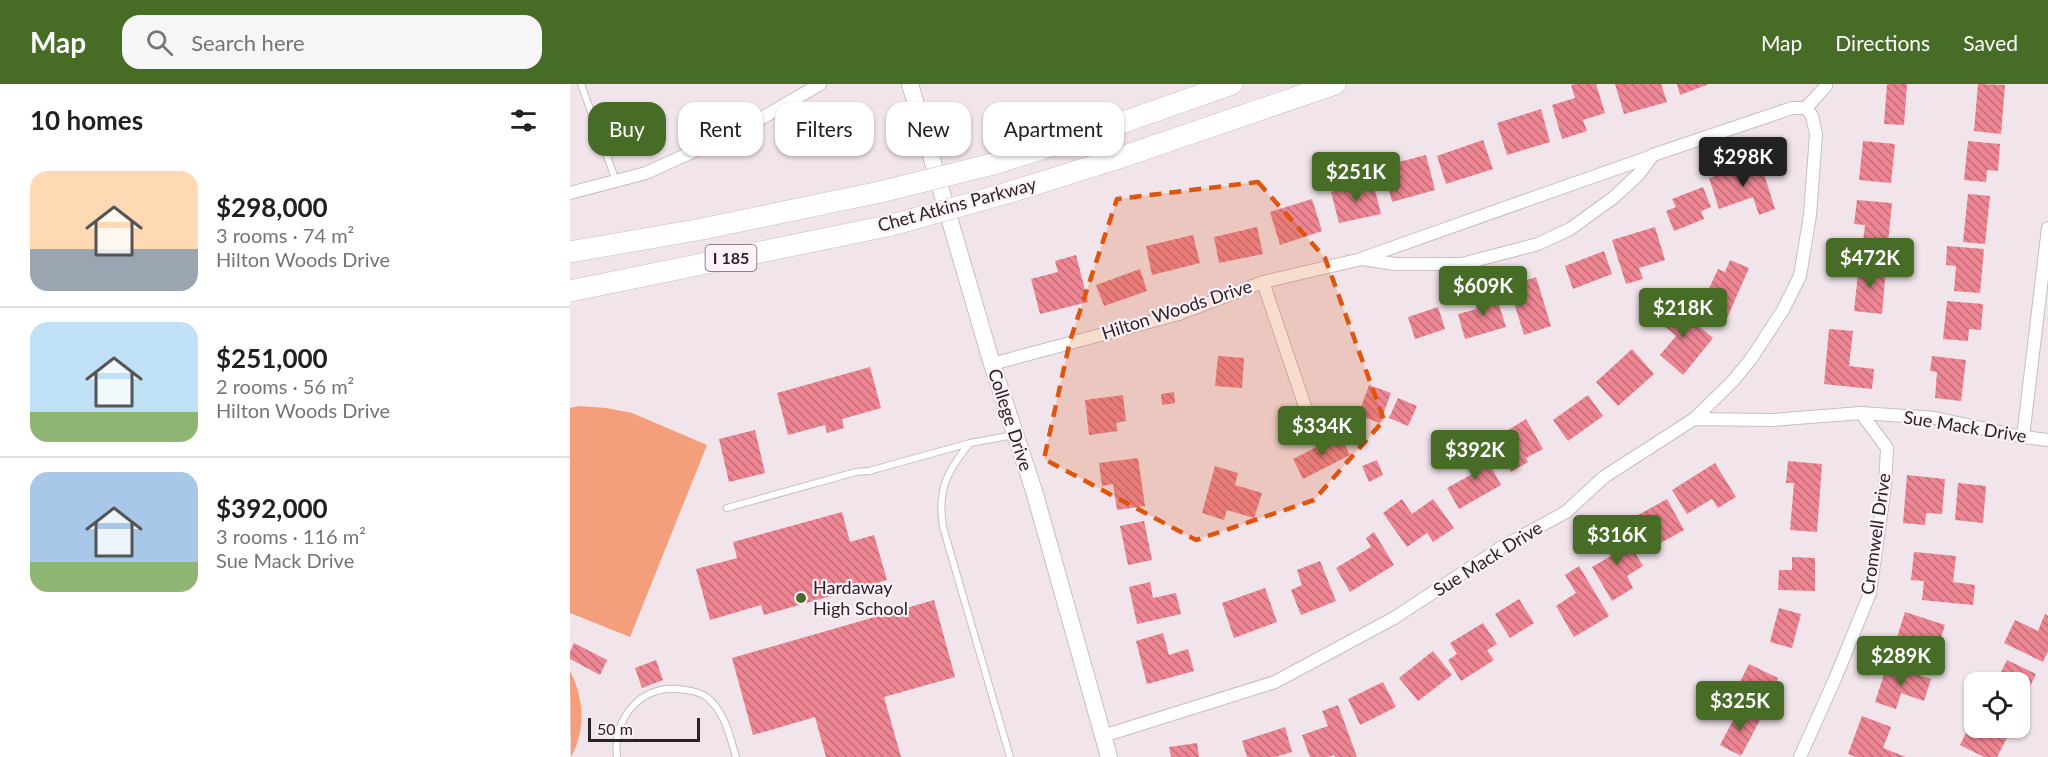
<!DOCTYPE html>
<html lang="en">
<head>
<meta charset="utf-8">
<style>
	body { margin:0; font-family:Lato,sans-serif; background:#f6f6f6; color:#202124; height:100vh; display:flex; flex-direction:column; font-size:22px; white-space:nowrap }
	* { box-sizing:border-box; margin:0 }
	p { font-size:20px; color:#757577 }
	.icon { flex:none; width:33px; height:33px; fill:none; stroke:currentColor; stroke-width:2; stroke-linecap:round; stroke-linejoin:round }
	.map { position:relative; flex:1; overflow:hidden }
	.panel { display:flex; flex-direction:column; background:#fff; width:570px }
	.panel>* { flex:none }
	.hud { position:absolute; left:18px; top:18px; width:570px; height:54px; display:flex; gap:12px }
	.controls { position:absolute; left:1394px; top:588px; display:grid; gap:12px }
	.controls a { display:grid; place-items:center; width:66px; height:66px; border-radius:12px; background:#fff; box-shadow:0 2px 4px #0004; font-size:30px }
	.scale { position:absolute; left:18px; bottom:15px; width:112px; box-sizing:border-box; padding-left:6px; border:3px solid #292427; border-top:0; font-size:16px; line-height:21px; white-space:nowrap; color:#292427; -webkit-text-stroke:4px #fef1f9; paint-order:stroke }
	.price { position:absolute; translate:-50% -51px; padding:0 14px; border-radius:6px; background:#476c26; color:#fff; font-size:20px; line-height:39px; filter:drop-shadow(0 2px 3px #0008) }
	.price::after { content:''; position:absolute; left:50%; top:36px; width:18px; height:14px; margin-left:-9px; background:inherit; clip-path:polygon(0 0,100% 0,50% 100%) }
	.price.active { background:#222; color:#fff }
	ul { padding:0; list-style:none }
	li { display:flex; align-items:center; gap:18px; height:150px; padding:0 30px }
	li+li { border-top:2px solid #e0e0e0 }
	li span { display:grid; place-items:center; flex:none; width:168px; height:120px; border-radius:18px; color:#555 }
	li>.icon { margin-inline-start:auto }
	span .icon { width:72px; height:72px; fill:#fffc; stroke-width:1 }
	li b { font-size:26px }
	h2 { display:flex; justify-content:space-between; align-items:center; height:72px; padding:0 30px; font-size:26px }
	.tag { padding:0 21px; border-radius:18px; background:#fff; box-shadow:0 2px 4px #0004; font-size:21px; line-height:54px }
	.tag.active { background:#476c26; color:#fff }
	header { display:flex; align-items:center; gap:36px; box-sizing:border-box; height:84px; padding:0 30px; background:#476c26; color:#fff }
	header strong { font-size:28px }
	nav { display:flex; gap:33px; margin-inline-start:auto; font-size:21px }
	.search { width:420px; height:54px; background:#f6f6f6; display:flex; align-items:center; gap:15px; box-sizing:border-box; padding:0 21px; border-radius:18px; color:#757577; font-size:22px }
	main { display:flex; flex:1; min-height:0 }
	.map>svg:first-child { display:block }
	.park { fill:#f59e7b }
	.building { fill:url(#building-back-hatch) }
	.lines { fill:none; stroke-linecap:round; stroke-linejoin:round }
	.lane-casing { stroke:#c9bcc4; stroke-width:8 }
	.street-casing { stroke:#c9bcc4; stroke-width:14 }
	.secondary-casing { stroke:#c9bcc4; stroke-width:18 }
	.highway-casing { stroke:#c9bcc4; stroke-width:22 }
	.lane { stroke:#fff; stroke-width:6 }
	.street { stroke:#fff; stroke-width:12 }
	.secondary { stroke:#fff; stroke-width:16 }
	.highway { stroke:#fff; stroke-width:21 }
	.highway-bridge-casing { stroke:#c9bcc4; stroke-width:22; stroke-linecap:butt }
	.highway-bridge { stroke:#fff; stroke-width:21 }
	.marked { fill:#de560d; fill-opacity:0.2; stroke:#de560d; stroke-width:4.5; stroke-dasharray:12 8; stroke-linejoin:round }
	.poi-dot { fill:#476c26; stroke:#fef1f9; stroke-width:2 }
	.labels { text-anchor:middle; stroke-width:4.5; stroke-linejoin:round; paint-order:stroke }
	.shield { fill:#fef1f9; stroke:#696266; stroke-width:1.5 }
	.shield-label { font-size:16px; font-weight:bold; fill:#292427 }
	.street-label { font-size:18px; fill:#292427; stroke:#fef1f9 }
	.poi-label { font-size:18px; fill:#292427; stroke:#fef1f9; text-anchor:start }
</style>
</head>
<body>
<header>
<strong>Map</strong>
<div class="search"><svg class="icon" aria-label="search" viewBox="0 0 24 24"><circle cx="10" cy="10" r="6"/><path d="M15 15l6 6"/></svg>Search here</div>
<nav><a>Map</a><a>Directions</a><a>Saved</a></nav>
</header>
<main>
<section class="panel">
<h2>10 homes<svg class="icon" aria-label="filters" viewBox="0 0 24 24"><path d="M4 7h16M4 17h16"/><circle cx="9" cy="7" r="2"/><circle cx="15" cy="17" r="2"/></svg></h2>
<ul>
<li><span style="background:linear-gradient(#ffd9b3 65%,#9aa5b1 0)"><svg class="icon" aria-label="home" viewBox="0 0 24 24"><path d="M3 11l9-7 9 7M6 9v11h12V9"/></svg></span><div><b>$298,000</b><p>3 rooms · 74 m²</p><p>Hilton Woods Drive</p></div></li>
<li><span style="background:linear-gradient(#bfe0f5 75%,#8fb573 0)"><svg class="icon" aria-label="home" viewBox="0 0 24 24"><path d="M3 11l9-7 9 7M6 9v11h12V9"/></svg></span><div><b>$251,000</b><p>2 rooms · 56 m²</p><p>Hilton Woods Drive</p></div></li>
<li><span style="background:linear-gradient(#a9c7e8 75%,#8fb573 0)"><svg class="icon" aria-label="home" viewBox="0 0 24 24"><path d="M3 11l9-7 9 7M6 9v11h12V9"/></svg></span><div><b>$392,000</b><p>3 rooms · 116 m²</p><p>Sue Mack Drive</p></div></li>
</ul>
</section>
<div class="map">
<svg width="1478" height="673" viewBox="0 0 1478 673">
	<defs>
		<pattern id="building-back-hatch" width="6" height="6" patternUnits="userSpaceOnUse" patternTransform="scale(1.5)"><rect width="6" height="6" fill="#ed8593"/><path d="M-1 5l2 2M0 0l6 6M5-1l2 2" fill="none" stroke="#c06d78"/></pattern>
	</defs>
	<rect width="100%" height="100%" fill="#f1e4eb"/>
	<g class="park">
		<path d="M9,322L36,324L62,329L137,361L60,553L0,529V324Z"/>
		<path d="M0,587C14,614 16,646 1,673Z"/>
	</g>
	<g class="building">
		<path d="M1005,0H1026L1035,29L1013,36L1017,47L992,55L982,21L1005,14L1001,1Z"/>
		<path d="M1045,0H1091L1097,18L1054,30Z"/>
		<path d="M1107,0H1139L1110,11Z"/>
		<path d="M1317,0H1337L1334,41L1314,40Z"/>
		<path d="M1408,0L1435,1L1431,50L1404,47Z"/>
		<path d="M971,25L980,58L937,71L927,39Z"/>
		<path d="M913,56L923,85L876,100L867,72Z"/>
		<path d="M1293,57L1325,60L1321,99L1289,96Z"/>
		<path d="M1398,57L1430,60L1428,87L1417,86L1416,98L1394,96Z"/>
		<path d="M856,71L865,106L822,118L813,82Z"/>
		<path d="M1190,77L1205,125L1189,131L1183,113L1149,125L1139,94Z"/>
		<path d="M803,98L811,130L769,139L761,108Z"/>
		<path d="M1133,103L1141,123L1131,127L1134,135L1104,147L1096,127L1106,123L1102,115Z"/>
		<path d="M1398,110L1420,112L1415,160L1393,158Z"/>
		<path d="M742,115L752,147L710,161L700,128Z"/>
		<path d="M1287,116L1322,119L1317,168L1292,165L1295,141L1284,140Z"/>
		<path d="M687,143L693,170L649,179L644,153Z"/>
		<path d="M1085,143L1095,176L1069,184L1073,195L1056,200L1042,156Z"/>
		<path d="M623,151L630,179L582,191L576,162Z"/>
		<path d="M1377,162L1414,165L1410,209L1384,207L1386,182L1376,181Z"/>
		<path d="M1034,167L1042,190L1003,205L995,182Z"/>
		<path d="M506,171L518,218L470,230L461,195L488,188L485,177Z"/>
		<path d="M1160,176L1179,184L1157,234L1131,222L1148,185L1155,188Z"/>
		<path d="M1289,180L1316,184L1312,230L1284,227Z"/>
		<path d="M570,185L577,207L534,222L526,201Z"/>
		<path d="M966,193L981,242L954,251L939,202Z"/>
		<path d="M925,208L936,243L895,255L888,230L907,225L904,214Z"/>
		<path d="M1377,217L1413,220L1411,246L1399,245L1398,257L1373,255Z"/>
		<path d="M1101,219L1143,254L1113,291L1090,271L1106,252L1087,236Z"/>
		<path d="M868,223L875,245L845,255L838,233Z"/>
		<path d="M1259,245L1283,247L1279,282L1304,285L1302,305L1254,300Z"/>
		<path d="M1062,265L1084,290L1048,322L1026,298Z"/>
		<path d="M648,272L674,274L672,304L645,302Z"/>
		<path d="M1362,272L1396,276L1391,317L1365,314L1367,288L1360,287Z"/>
		<path d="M300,283L311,324L272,335L274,344L257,349L255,341L218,351L207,309Z"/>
		<path d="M799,301L821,309L810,339L788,331Z"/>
		<path d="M604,308L605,319L592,321L591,310Z"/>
		<path d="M553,311L556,337L546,339L548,347L519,351L515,316Z"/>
		<path d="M1018,311L1033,332L998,357L983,336Z"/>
		<path d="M828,314L847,322L838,342L819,334Z"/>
		<path d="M956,335L973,365L956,374L958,378L941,388L922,356Z"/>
		<path d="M185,346L195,389L159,398L149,355Z"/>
		<path d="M770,351L780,371L733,395L723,375Z"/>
		<path d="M911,364L931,401L889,425L877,404L906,388L897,372Z"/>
		<path d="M568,374L575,422L547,426L543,400L532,402L529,379Z"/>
		<path d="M807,376L813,391L799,398L792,382Z"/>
		<path d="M1218,377L1252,380L1247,448L1220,446L1224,399H1216Z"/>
		<path d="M1145,379L1166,413L1148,424L1142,415L1117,430L1102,406Z"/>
		<path d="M645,382L668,389L665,401L692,409L684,434L657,426L654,436L632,429Z"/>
		<path d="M1337,391L1375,395L1372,430L1356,429L1355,441L1333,439Z"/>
		<path d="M1388,399L1416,402L1413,439L1385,436Z"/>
		<path d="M832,415L842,430L863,415L884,444L863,458L857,449L837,463L813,429Z"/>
		<path d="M1097,415L1114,446L1078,466L1061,435Z"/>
		<path d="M272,428L280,458L304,451L317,496L194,531L191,521L140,536L126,485L167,474L163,458Z"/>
		<path d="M574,437L582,476L558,481L550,442Z"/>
		<path d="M1051,446L1073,482L1057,492L1063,504L1042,517L1022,483L1041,472L1032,457Z"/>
		<path d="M804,448L824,481L780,508L766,484L801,463L796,454Z"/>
		<path d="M1344,468L1386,472L1383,498L1405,501L1403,521L1352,516L1354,497L1341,496Z"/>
		<path d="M1222,473L1245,474V507L1208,506L1209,486H1222Z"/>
		<path d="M750,477L766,517L731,531L721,506L732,501L727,486Z"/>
		<path d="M1009,482L1039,532L1004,553L986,522L1006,509L995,491Z"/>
		<path d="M580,498L583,514L606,509L611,530L567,540L559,503Z"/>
		<path d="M695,504L707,538L664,554L652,519Z"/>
		<path d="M949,515L964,539L940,554L925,530Z"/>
		<path d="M364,516L385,593L314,613L331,673H256L245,633L183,651L162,574Z"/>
		<path d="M1209,524L1231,530L1222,564L1200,558Z"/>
		<path d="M1335,528L1375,541L1362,582L1322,569Z"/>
		<path d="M1475,530L1478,532V567L1473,578L1434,559L1445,536L1468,547Z"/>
		<path d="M913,539L927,560L917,566L924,576L891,597L878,576L887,570L880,559Z"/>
		<path d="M593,549L599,571L618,565L624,587L577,600L566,557Z"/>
		<path d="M4,559L37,576L30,591L0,575V568Z"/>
		<path d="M863,567L882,591L848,617L829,594Z"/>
		<path d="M86,576L93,596L72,604L65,584Z"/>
		<path d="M1437,576L1466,590L1449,625V598H1426Z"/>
		<path d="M1179,580L1208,594L1195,621L1166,606Z"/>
		<path d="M1317,581L1361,595L1354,617L1331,609L1326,625L1305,618Z"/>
		<path d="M813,598L826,623L790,641L778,615Z"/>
		<path d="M768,621L787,673H765L764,671L758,673H740L732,651L758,642L752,627Z"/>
		<path d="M1170,623L1191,634L1171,672L1150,661Z"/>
		<path d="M1292,632L1321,643L1313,664L1336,673H1286L1278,670Z"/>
		<path d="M1404,632V644H1442L1427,673H1414L1390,661Z"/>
		<path d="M715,643L722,668L705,673H677L672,657Z"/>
		<path d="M627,659L629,673H601L599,663Z"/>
	</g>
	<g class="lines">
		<g class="lane-casing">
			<g id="lane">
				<path d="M11,0L46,97"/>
				<path d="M400,359C377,387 367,406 373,443L440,673"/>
				<path d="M157,424L286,388L299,387L400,359L444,351"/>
				<path d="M47,673C42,636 70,601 108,605C117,606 128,607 135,612C154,625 160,652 166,673"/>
			</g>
		</g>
		<g class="street-casing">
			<g id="street">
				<path d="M0,109L76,89L175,44L250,0"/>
				<path d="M793,174L1082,72"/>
				<path d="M693,198L745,352"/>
				<path d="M422,280L609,230L693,198L792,175L825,180H892L968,160L1000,145L1043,114L1069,90L1083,71L1222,24H1236L1256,2"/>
				<path d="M1124,335L1162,298L1181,275L1213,226L1230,192L1240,131L1246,50L1242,32L1236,24"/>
				<path d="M1453,353L1478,144"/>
				<path d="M533,652L705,598L824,534L932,463L996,428L1034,393L1124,335L1203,336L1291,329L1365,334L1453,353L1478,356"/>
				<path d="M1230,673L1265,595L1300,509L1315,402L1317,364L1291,329"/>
			</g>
		</g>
		<g class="secondary-casing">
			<path id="secondary" d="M340,0L422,280L464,407L539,673"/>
		</g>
		<g class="highway-casing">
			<g id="highway">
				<path d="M427,79L528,47L662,0"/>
				<path d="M437,109L549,74L765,0"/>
				<path d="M0,168L132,145L310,108"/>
				<path d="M0,207L322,141"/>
			</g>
		</g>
		<use href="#lane" class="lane"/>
		<use href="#street" class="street"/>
		<use href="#secondary" class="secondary"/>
		<use href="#highway" class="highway"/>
		<g class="highway-bridge-casing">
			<g id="highway-bridge">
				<path d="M310,108L427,79"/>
				<path d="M322,141L437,109"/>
			</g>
		</g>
		<use href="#highway-bridge" class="highway-bridge"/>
	</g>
	<path class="marked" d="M688,98L755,174L814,336L744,416L626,456L474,375L500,257L547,115Z"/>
	<circle class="poi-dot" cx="231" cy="514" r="6"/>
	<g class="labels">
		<rect class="shield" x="135.5" y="161" width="51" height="26" rx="4.5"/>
		<g class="shield-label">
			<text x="161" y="180">I 185</text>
		</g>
		<g class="street-label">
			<text transform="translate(387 121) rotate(-15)" y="6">Chet Atkins Parkway</text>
			<text transform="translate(607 226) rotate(-18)" y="6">Hilton Woods Drive</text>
			<text transform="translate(440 336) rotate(72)" y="6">College Drive</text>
			<text transform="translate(1395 343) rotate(9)" y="6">Sue Mack Drive</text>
			<text transform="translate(1306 450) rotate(-82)" y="6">Cromwell Drive</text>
			<text transform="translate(918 475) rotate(-32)" y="6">Sue Mack Drive</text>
		</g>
		<g class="poi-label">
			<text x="243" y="510">Hardaway<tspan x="243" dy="21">High School</tspan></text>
		</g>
	</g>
</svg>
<div class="controls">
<a><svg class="icon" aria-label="locate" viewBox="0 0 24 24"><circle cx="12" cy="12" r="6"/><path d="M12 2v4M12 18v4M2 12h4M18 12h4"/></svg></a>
</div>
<div class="scale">50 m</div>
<b class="price active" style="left:1173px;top:104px">$298K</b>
<b class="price" style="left:786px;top:119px">$251K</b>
<b class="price" style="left:1300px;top:205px">$472K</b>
<b class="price" style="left:913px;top:233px">$609K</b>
<b class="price" style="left:1113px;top:255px">$218K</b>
<b class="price" style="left:752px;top:373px">$334K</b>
<b class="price" style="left:905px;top:397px">$392K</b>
<b class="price" style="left:1047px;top:482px">$316K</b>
<b class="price" style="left:1331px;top:603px">$289K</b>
<b class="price" style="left:1170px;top:648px">$325K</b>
<div class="hud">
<a class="tag active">Buy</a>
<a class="tag">Rent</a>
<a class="tag">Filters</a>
<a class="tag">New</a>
<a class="tag">Apartment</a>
</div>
</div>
</main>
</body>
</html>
